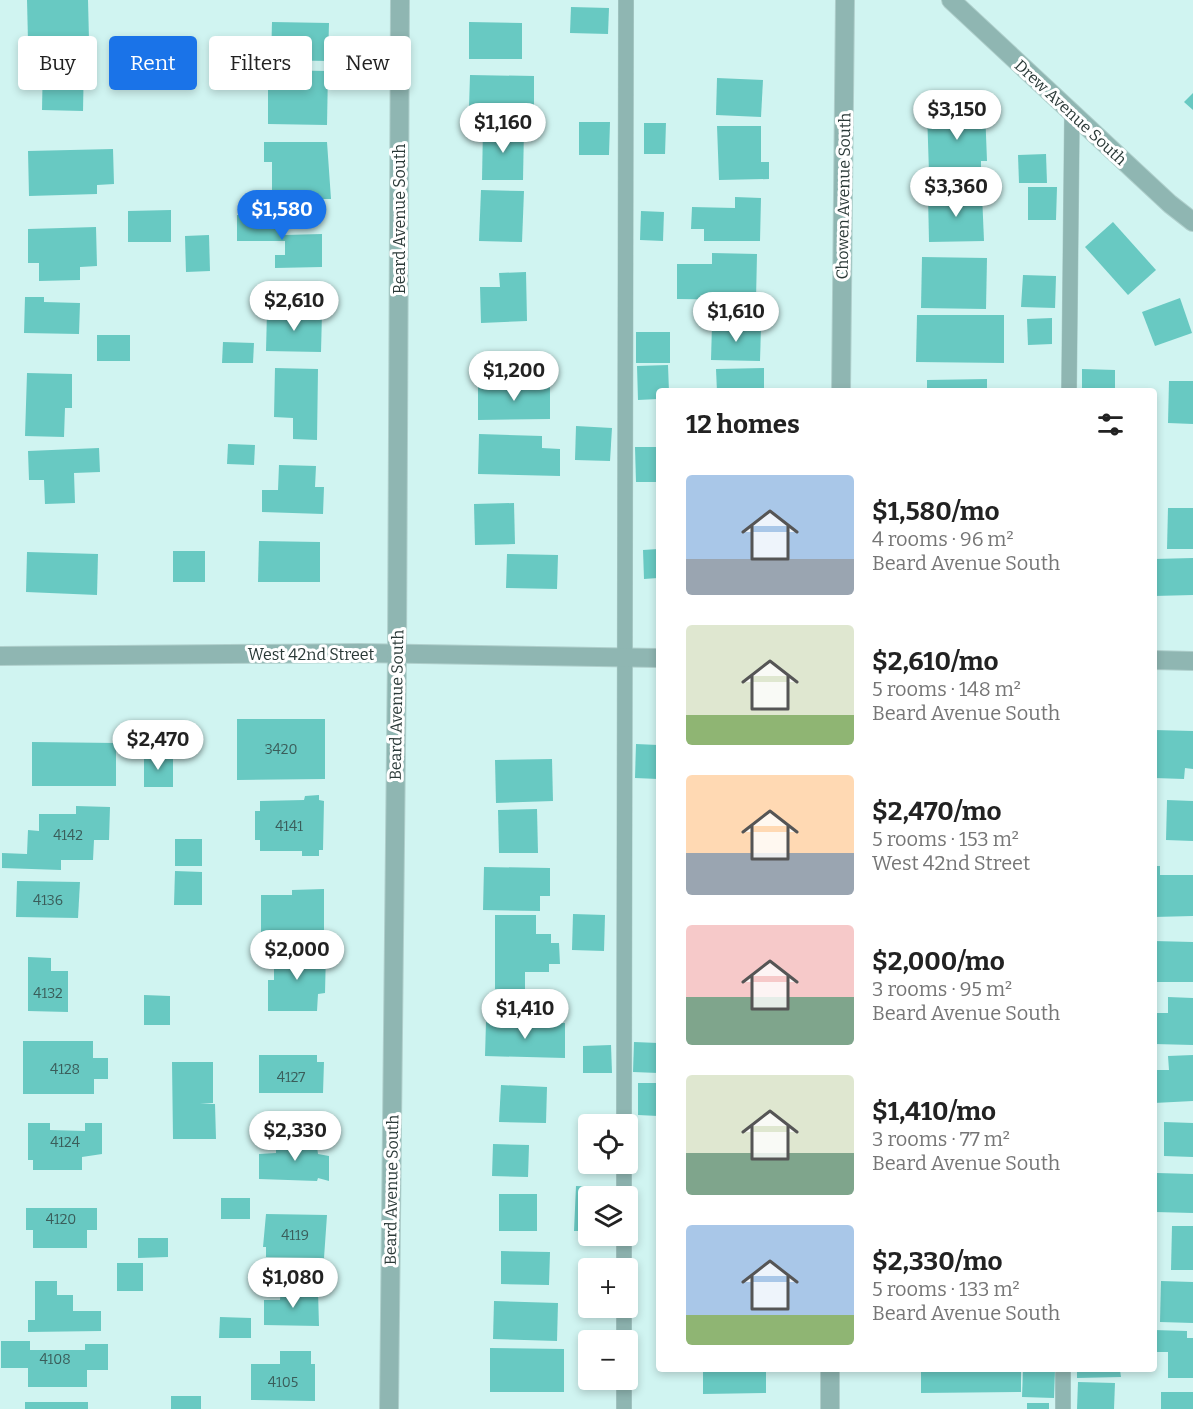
<!DOCTYPE html>
<html lang="en">
<head>
<meta charset="utf-8">
<style>
	body { margin:0; font-family:Bitter,serif; background:#f2f2f2; color:#222; height:100vh; display:flex; flex-direction:column; font-size:22px; white-space:nowrap }
	* { box-sizing:border-box; margin:0 }
	p { font-size:20px; color:#767676 }
	.icon { flex:none; width:33px; height:33px; fill:none; stroke:currentColor; stroke-width:2; stroke-linecap:round; stroke-linejoin:round }
	.map { position:relative; flex:1; overflow:hidden }
	.details { position:absolute; left:656px; top:388px; width:501px; height:984px; display:flex; flex-direction:column; background:#fff; border-radius:6px; box-shadow:0 3px 9px #0003 }
	.details>* { flex:none }
	.top-card { position:absolute; left:18px; top:36px; width:548px; height:54px; display:flex; gap:12px }
	.buttons { position:absolute; left:578px; top:1114px; display:grid; gap:12px }
	.buttons a { display:grid; place-items:center; width:60px; height:60px; border-radius:6px; background:#fff; box-shadow:0 3px 9px #0003; font-size:30px }
	.price { position:absolute; translate:-50% -51px; padding:0 14px; border-radius:21px; background:#fff; color:#222; font-size:20px; line-height:39px; filter:drop-shadow(0 2px 3px #0008) }
	.price::after { content:''; position:absolute; left:50%; top:36px; width:18px; height:14px; margin-left:-9px; background:inherit; clip-path:polygon(0 0,100% 0,50% 100%) }
	.price.on { background:#1a73e8; color:#fff }
	ul { padding:0; list-style:none }
	li { display:flex; align-items:center; gap:18px; height:150px; padding:0 30px }
	li span { display:grid; place-items:center; flex:none; width:168px; height:120px; border-radius:6px; color:#555 }
	li>.icon { margin-inline-start:auto }
	span .icon { width:72px; height:72px; fill:#fffc; stroke-width:1 }
	li b { font-size:26px }
	h2 { display:flex; justify-content:space-between; align-items:center; height:72px; padding:0 30px; font-size:26px }
	.chip { padding:0 21px; border-radius:6px; background:#fff; box-shadow:0 3px 9px #0003; font-size:21px; line-height:54px }
	.chip.on { background:#1a73e8; color:#fff }
	.map>svg:first-child { display:block }
	.building { fill:#68c9c2 }
	.lines { fill:none; stroke-linecap:round; stroke-linejoin:round }
	.lane-casing { stroke:#afcfcc; stroke-width:16 }
	.street-casing { stroke:#afcfcc; stroke-width:20 }
	.lane { stroke:#8fb6b2; stroke-width:15 }
	.street { stroke:#8fb6b2; stroke-width:18 }
	.labels { text-anchor:middle; stroke-width:6; stroke-linejoin:round; paint-order:stroke }
	.number-label { font-size:14px; fill:#3a5d5a }
	.street-label { font-size:16px; fill:#2a3937; stroke:#fff }
</style>
</head>
<body>
<div class="map">
<svg width="1193" height="1409" viewBox="0 0 1193 1409">
	<rect width="100%" height="100%" fill="#d0f4f1"/>
	<g class="building">
		<path d="M27,0H88L89,40L28,41Z"/>
		<path d="M571,7L609,8L608,34L570,33Z"/>
		<path d="M272,22L329,23L328,61L271,60Z"/>
		<path d="M469,22L522,23V59H469Z"/>
		<path d="M43,58L84,59L83,111L42,110Z"/>
		<path d="M268,70L328,71L327,125L268,124Z"/>
		<path d="M470,75L534,76V110L469,108Z"/>
		<path d="M717,78L763,80L761,117L716,115Z"/>
		<path d="M1193,93V110L1184,102Z"/>
		<path d="M985,109L987,161H981V171L929,173L927,111Z"/>
		<path d="M579,122H610L609,155H579Z"/>
		<path d="M644,123H666L665,154H644Z"/>
		<path d="M717,126H761V162H769V179L719,180Z"/>
		<path d="M483,127L524,128L523,180H482Z"/>
		<path d="M264,142H327L331,199H272V162H264Z"/>
		<path d="M113,149L114,184L97,185V194L29,196L28,151Z"/>
		<path d="M1046,154L1047,183H1019L1018,155Z"/>
		<path d="M1028,187H1057L1056,220H1028Z"/>
		<path d="M481,190L524,191L522,242L479,241Z"/>
		<path d="M982,194L984,241L929,242L928,195Z"/>
		<path d="M735,197L761,198L760,241H704V229H691L692,207L735,208Z"/>
		<path d="M171,210V242H128V211Z"/>
		<path d="M641,211L664,212L663,241L640,240Z"/>
		<path d="M237,215H283L284,235L322,234V267L275,268V255H285V241H237Z"/>
		<path d="M1113,222L1156,270L1128,295L1085,247Z"/>
		<path d="M96,227L97,266L80,267V280L39,281V263H28V229Z"/>
		<path d="M209,235L210,271L186,272L185,236Z"/>
		<path d="M712,253L757,254L756,300L677,299V264H712Z"/>
		<path d="M922,257L987,258L986,309L921,308Z"/>
		<path d="M526,272L527,321L481,323L480,287H500L499,273Z"/>
		<path d="M1023,275L1056,276L1055,308L1021,307Z"/>
		<path d="M25,297H44V302L80,303L79,334L24,333Z"/>
		<path d="M1180,298L1192,333L1155,346L1142,312Z"/>
		<path d="M267,312L322,313L321,352L266,351Z"/>
		<path d="M917,315H1004V363L916,362Z"/>
		<path d="M1052,318V344L1028,345L1027,319Z"/>
		<path d="M712,325L761,327L760,361L711,360Z"/>
		<rect x="636" y="332" width="34" height="31"/>
		<rect x="97" y="335" width="33" height="26"/>
		<path d="M223,342L254,343L253,363H222Z"/>
		<path d="M668,365L669,392H658V399L638,400L637,366Z"/>
		<path d="M275,368L318,369L317,440L293,439V418L274,417Z"/>
		<path d="M764,368V392H717L716,369Z"/>
		<path d="M1082,369L1115,370V392H1082Z"/>
		<path d="M27,373L72,374V408H65L64,437L25,436Z"/>
		<path d="M987,379V392H927V380Z"/>
		<path d="M1169,381H1193V424L1168,423Z"/>
		<path d="M550,383V419L478,420V384Z"/>
		<path d="M576,426L612,428L610,461L575,460Z"/>
		<path d="M479,434L542,436V448L560,449V476L478,474Z"/>
		<path d="M228,444L255,445L254,465L227,464Z"/>
		<path d="M635,447H658V482H636Z"/>
		<path d="M99,448L100,472L74,473L75,503L45,504L44,480H29L28,451Z"/>
		<path d="M279,465L316,466L315,487H324L323,514L262,512V490H278Z"/>
		<path d="M514,503L515,544L475,545L474,504Z"/>
		<path d="M1168,508H1193V549H1167Z"/>
		<path d="M259,541L320,542V582H258Z"/>
		<path d="M658,549V578L644,579L643,550Z"/>
		<rect x="173" y="551" width="32" height="31"/>
		<path d="M27,552L98,554L97,595L26,592Z"/>
		<path d="M507,554L558,555L557,589L506,588Z"/>
		<path d="M1193,558V595L1154,596V559Z"/>
		<path d="M237,719H325V779L237,780Z"/>
		<path d="M1154,730L1193,731V769L1185,768L1184,779L1154,778Z"/>
		<path d="M32,742L116,743V786H32Z"/>
		<path d="M636,744L658,745V779L635,778Z"/>
		<path d="M144,755L173,756V787H144Z"/>
		<path d="M552,759L553,801L496,803L495,760Z"/>
		<path d="M319,795V800L324,801L323,850H319V856H302V851H260V840H255V811H260V801L304,800L305,796Z"/>
		<path d="M1167,800L1193,801V841L1166,840Z"/>
		<path d="M76,806L110,807L109,840H94L93,860H61V870L2,868V853L27,854L28,830L39,831V814H76Z"/>
		<path d="M537,809L538,853H499L498,810Z"/>
		<rect x="175" y="839" width="27" height="27"/>
		<path d="M1154,866H1160V875H1193V916L1154,917Z"/>
		<path d="M484,867L550,868V896H540V911L483,910Z"/>
		<path d="M175,871L202,872V905H174Z"/>
		<path d="M17,881L80,882L78,918L16,917Z"/>
		<path d="M324,889V940L292,941V936L261,935V895H292V890Z"/>
		<path d="M573,914L605,915L604,951L572,950Z"/>
		<path d="M495,915H536V934H551V943H559L560,964H549V972H525V989H495Z"/>
		<path d="M1154,941L1193,942V982H1154Z"/>
		<path d="M274,950L326,951L325,993L318,994L317,1011H268V980H274Z"/>
		<path d="M28,957L51,958V971H68V1012L28,1011Z"/>
		<path d="M144,995L170,996V1025H144Z"/>
		<path d="M1168,997L1193,998V1045L1154,1044V1013H1168Z"/>
		<path d="M486,1022L565,1023V1058L485,1056Z"/>
		<path d="M23,1041H93V1058H108V1079H94V1094H23Z"/>
		<path d="M634,1042L658,1043V1073L633,1072Z"/>
		<path d="M611,1045L612,1073H583V1046Z"/>
		<path d="M259,1055H317V1062H324L323,1093H259Z"/>
		<path d="M1193,1055V1101L1154,1103V1070H1169L1168,1056Z"/>
		<path d="M172,1062H213V1103L200,1104H215L216,1139H173Z"/>
		<path d="M638,1083H658V1116L638,1115Z"/>
		<path d="M501,1085L547,1087L546,1123L499,1122Z"/>
		<path d="M1164,1122L1193,1123V1157L1164,1156Z"/>
		<path d="M28,1123H50V1130L85,1131V1123H102V1154L82,1157V1170H33V1160H28Z"/>
		<path d="M276,1140H316L318,1154L329,1156V1181L318,1178L317,1181L259,1179V1154L276,1153Z"/>
		<path d="M493,1144L529,1145L528,1177L492,1176Z"/>
		<path d="M1157,1173L1193,1174V1213L1155,1212Z"/>
		<path d="M576,1186L608,1187L607,1197H588V1231H574Z"/>
		<rect x="499" y="1194" width="38" height="37"/>
		<rect x="221" y="1198" width="29" height="21"/>
		<path d="M26,1208H97V1230H87V1248H33V1230H26Z"/>
		<path d="M266,1214L327,1215L324,1258L266,1257V1247H263Z"/>
		<path d="M1172,1226H1193V1270H1171Z"/>
		<path d="M138,1238H168V1257L138,1258Z"/>
		<path d="M501,1251L550,1252L549,1285L501,1284Z"/>
		<rect x="117" y="1263" width="26" height="28"/>
		<path d="M35,1281H57V1295H73V1311H101V1331L28,1332V1320H35Z"/>
		<path d="M1161,1281L1193,1282V1323L1160,1322Z"/>
		<path d="M281,1287L318,1291L319,1326L264,1325V1300H280Z"/>
		<path d="M494,1301L558,1303L557,1341L493,1339Z"/>
		<path d="M220,1317L251,1318V1338H219Z"/>
		<path d="M1154,1330L1187,1331V1338H1193V1378H1168V1352H1154Z"/>
		<path d="M1,1341H30V1350H85V1344H108V1370H87V1387H28V1368H1Z"/>
		<rect x="585" y="1344" width="3" height="34"/>
		<path d="M490,1348L564,1349V1392H490Z"/>
		<path d="M280,1351H311V1364H315V1401L251,1400V1364H280Z"/>
		<path d="M703,1370H766V1393L703,1394Z"/>
		<path d="M921,1370H1021V1392L921,1393Z"/>
		<path d="M1023,1370H1055L1054,1398L1022,1397Z"/>
		<path d="M1077,1370H1120L1121,1377L1077,1378Z"/>
		<path d="M1078,1382L1115,1383L1114,1409H1077Z"/>
		<rect x="1161" y="1392" width="32" height="17"/>
		<rect x="171" y="1396" width="30" height="13"/>
		<rect x="25" y="1402" width="63" height="7"/>
		<rect x="1027" y="1403" width="22" height="6"/>
	</g>
	<g class="lines">
		<g class="lane-casing">
			<g id="lane">
				<path d="M1069,392L1072,113"/>
				<path d="M624,1125L626,0"/>
				<path d="M624,1197V1164"/>
				<path d="M624,1269V1236"/>
				<path d="M624,1341V1308"/>
				<path d="M624,1409V1380"/>
				<path d="M1063,1409V1370"/>
			</g>
		</g>
		<g class="street-casing">
			<g id="street">
				<path d="M951,0L1170,204L1193,222"/>
				<path d="M841,392L845,0"/>
				<path d="M0,656L360,653L658,658"/>
				<path d="M1154,660L1193,661"/>
				<path d="M389,1409L397,654L400,0"/>
				<path d="M830,1409V1370"/>
			</g>
		</g>
		<use href="#lane" class="lane"/>
		<use href="#street" class="street"/>
	</g>
	<g class="labels">
		<g class="number-label">
			<text x="281" y="754">3420</text>
			<text x="289" y="831">4141</text>
			<text x="68" y="840">4142</text>
			<text x="48" y="905">4136</text>
			<text x="48" y="998">4132</text>
			<text x="65" y="1074">4128</text>
			<text x="291" y="1082">4127</text>
			<text x="65" y="1147">4124</text>
			<text x="61" y="1224">4120</text>
			<text x="295" y="1240">4119</text>
			<text x="55" y="1364">4108</text>
			<text x="283" y="1387">4105</text>
		</g>
		<g class="street-label">
			<text transform="translate(1071 112) rotate(43)" y="6">Drew Avenue South</text>
			<text transform="translate(843 196) rotate(-89)" y="6">Chowen Avenue South</text>
			<text transform="translate(399 219) rotate(-90)" y="6">Beard Avenue South</text>
			<text x="311" y="660">West 42nd Street</text>
			<text transform="translate(396 705) rotate(-89)" y="6">Beard Avenue South</text>
			<text transform="translate(391 1190) rotate(-89)" y="6">Beard Avenue South</text>
		</g>
	</g>
</svg>
<div class="buttons">
<a><svg class="icon" aria-label="locate" viewBox="0 0 24 24"><circle cx="12" cy="12" r="6"/><path d="M12 2v4M12 18v4M2 12h4M18 12h4"/></svg></a>
<a><svg class="icon" aria-label="layers" viewBox="0 0 24 24"><path d="M12 4l9 5-9 5-9-5zM3 14l9 5 9-5"/></svg></a>
<a>+</a>
<a>−</a>
</div>
<b class="price" style="left:957px;top:141px">$3,150</b>
<b class="price" style="left:503px;top:154px">$1,160</b>
<b class="price" style="left:956px;top:218px">$3,360</b>
<b class="price on" style="left:282px;top:241px">$1,580</b>
<b class="price" style="left:294px;top:332px">$2,610</b>
<b class="price" style="left:736px;top:343px">$1,610</b>
<b class="price" style="left:514px;top:402px">$1,200</b>
<b class="price" style="left:158px;top:771px">$2,470</b>
<b class="price" style="left:297px;top:981px">$2,000</b>
<b class="price" style="left:525px;top:1040px">$1,410</b>
<b class="price" style="left:295px;top:1162px">$2,330</b>
<b class="price" style="left:293px;top:1309px">$1,080</b>
<div class="top-card">
<a class="chip">Buy</a>
<a class="chip on">Rent</a>
<a class="chip">Filters</a>
<a class="chip">New</a>
</div>
<section class="details">
<h2>12 homes<svg class="icon" aria-label="filters" viewBox="0 0 24 24"><path d="M4 7h16M4 17h16"/><circle cx="9" cy="7" r="2"/><circle cx="15" cy="17" r="2"/></svg></h2>
<ul>
<li><span style="background:linear-gradient(#a9c7e8 70%,#9aa5b1 0)"><svg class="icon" aria-label="home" viewBox="0 0 24 24"><path d="M3 11l9-7 9 7M6 9v11h12V9"/></svg></span><div><b>$1,580/mo</b><p>4 rooms · 96 m²</p><p>Beard Avenue South</p></div></li>
<li><span style="background:linear-gradient(#dfe7d0 75%,#8fb573 0)"><svg class="icon" aria-label="home" viewBox="0 0 24 24"><path d="M3 11l9-7 9 7M6 9v11h12V9"/></svg></span><div><b>$2,610/mo</b><p>5 rooms · 148 m²</p><p>Beard Avenue South</p></div></li>
<li><span style="background:linear-gradient(#ffd9b3 65%,#9aa5b1 0)"><svg class="icon" aria-label="home" viewBox="0 0 24 24"><path d="M3 11l9-7 9 7M6 9v11h12V9"/></svg></span><div><b>$2,470/mo</b><p>5 rooms · 153 m²</p><p>West 42nd Street</p></div></li>
<li><span style="background:linear-gradient(#f6c9c9 60%,#7fa58c 0)"><svg class="icon" aria-label="home" viewBox="0 0 24 24"><path d="M3 11l9-7 9 7M6 9v11h12V9"/></svg></span><div><b>$2,000/mo</b><p>3 rooms · 95 m²</p><p>Beard Avenue South</p></div></li>
<li><span style="background:linear-gradient(#dfe7d0 65%,#7fa58c 0)"><svg class="icon" aria-label="home" viewBox="0 0 24 24"><path d="M3 11l9-7 9 7M6 9v11h12V9"/></svg></span><div><b>$1,410/mo</b><p>3 rooms · 77 m²</p><p>Beard Avenue South</p></div></li>
<li><span style="background:linear-gradient(#a9c7e8 75%,#8fb573 0)"><svg class="icon" aria-label="home" viewBox="0 0 24 24"><path d="M3 11l9-7 9 7M6 9v11h12V9"/></svg></span><div><b>$2,330/mo</b><p>5 rooms · 133 m²</p><p>Beard Avenue South</p></div></li>
</ul>
</section>
</div>
</body>
</html>
